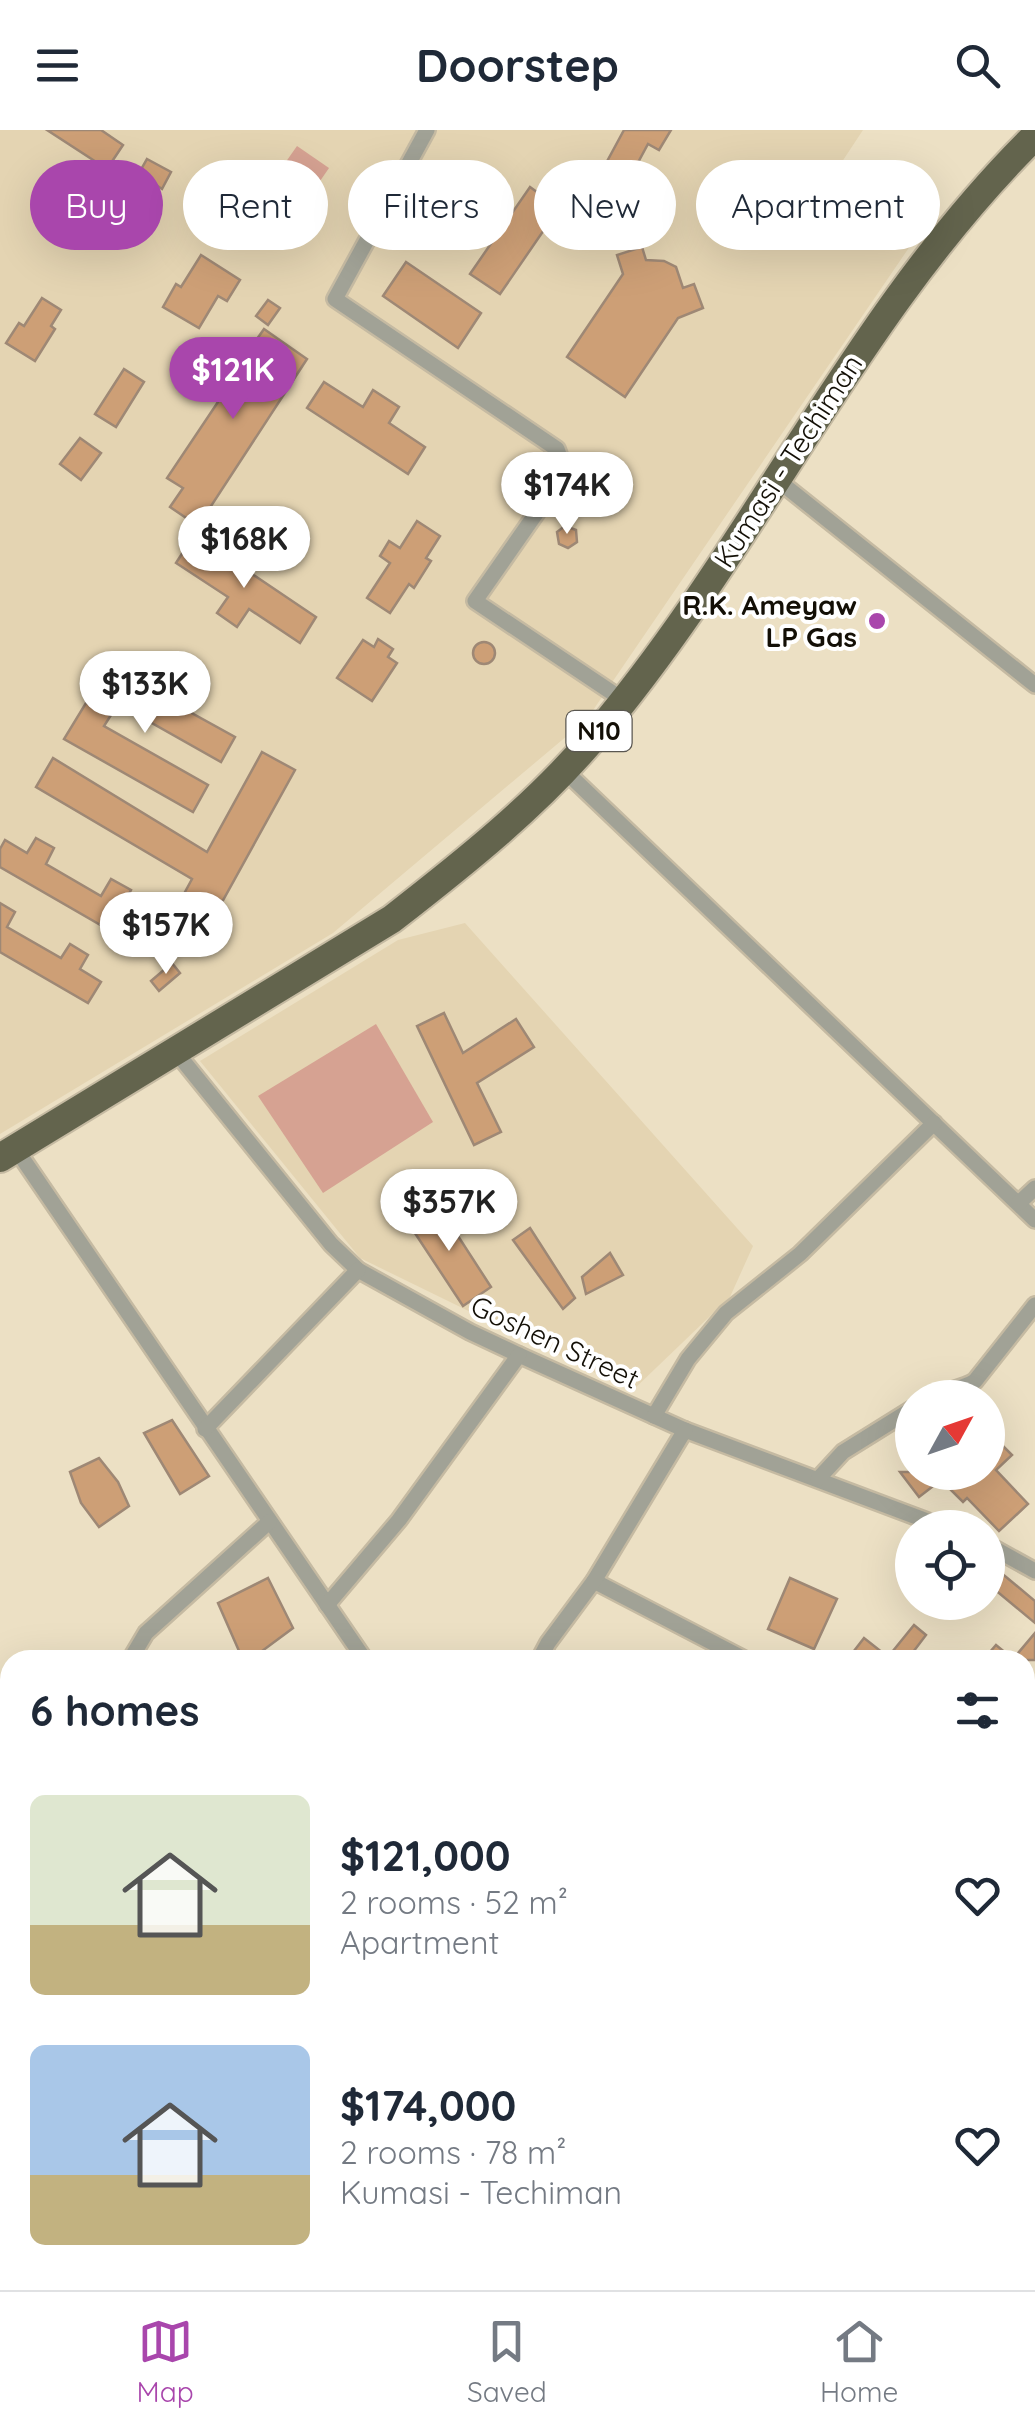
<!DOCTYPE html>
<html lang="en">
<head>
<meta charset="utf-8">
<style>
	body { margin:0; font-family:Quicksand,sans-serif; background:#f6f6f7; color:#1f2937; height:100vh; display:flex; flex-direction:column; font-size:38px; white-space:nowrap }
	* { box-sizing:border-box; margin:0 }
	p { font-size:32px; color:#747a83 }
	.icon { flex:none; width:55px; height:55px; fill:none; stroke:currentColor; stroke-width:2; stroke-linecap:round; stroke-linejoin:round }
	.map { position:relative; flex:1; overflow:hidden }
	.sheet { position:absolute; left:0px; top:1520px; width:1035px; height:640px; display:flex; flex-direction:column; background:#fff; border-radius:30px 30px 0 0; box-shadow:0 10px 40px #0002 }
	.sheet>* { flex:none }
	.hud { position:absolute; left:30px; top:30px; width:975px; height:90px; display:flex; gap:20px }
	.needle { width:65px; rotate:50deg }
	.controls { position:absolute; left:895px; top:1250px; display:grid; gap:20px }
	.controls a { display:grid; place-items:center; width:110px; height:110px; border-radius:50%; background:#fff; box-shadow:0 10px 40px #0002; font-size:50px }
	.price { position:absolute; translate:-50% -85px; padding:0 22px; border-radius:35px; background:#fff; color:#222; font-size:32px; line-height:65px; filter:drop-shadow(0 2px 5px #0008) }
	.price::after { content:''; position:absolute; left:50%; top:60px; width:30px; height:22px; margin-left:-15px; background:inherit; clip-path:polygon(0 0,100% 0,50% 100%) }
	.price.current { background:#a946ac; color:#fff }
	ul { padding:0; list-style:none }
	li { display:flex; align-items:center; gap:30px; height:250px; padding:0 30px }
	li span { display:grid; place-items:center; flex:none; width:280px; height:200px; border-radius:15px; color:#555 }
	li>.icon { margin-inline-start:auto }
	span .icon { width:120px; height:120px; fill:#fffc; stroke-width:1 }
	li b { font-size:42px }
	h2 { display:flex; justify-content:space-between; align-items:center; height:120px; padding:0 30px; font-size:42px }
	.pill { padding:0 35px; border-radius:45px; background:#fff; box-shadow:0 10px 40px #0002; font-size:35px; line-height:90px }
	.pill.current { background:#a946ac; color:#fff }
	header { display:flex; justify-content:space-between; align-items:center; height:130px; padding:0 30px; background:#fff; font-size:45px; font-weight:700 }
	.menu { display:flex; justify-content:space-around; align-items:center; height:140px; border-top:2px solid #e0e1e3; background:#fff; font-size:28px; color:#747a83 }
	.menu a { display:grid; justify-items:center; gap:5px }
	.menu .current { color:#a946ac }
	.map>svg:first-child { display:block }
	.built { fill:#e4d4b2 }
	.green { fill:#d6a292 }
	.building { fill:#cd9f76; stroke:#9e8875; stroke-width:2.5 }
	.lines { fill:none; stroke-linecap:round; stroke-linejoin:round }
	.minor-casing { stroke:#c5baa2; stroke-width:20 }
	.trunk-casing { stroke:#c5baa2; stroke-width:32 }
	.minor { stroke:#a1a296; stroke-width:15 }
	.trunk { stroke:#63644d; stroke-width:28 }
	.poi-dot { fill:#a946ac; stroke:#fff; stroke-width:4 }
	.labels { text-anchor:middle; stroke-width:8; stroke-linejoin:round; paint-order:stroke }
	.shield { fill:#fff; stroke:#5a5751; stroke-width:2.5 }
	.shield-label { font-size:25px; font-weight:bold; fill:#130f06 }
	.street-label { font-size:28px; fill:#130f06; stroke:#fff }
	.poi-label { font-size:28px; font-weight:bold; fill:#130f06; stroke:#fff; text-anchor:end }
</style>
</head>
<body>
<header><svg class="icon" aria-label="menu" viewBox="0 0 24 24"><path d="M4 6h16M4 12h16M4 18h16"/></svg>Doorstep<svg class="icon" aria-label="search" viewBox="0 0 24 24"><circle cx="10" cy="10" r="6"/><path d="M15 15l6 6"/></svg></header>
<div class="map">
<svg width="1035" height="2160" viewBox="0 0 1035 2160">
	<rect width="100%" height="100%" fill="#ece0c4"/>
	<g class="built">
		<path d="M0,0H863L828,53L919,103L587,589L333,803L0,1004Z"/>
		<path d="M465,793L753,1116L730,1167L632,1261L360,1128L200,931L398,810Z"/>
	</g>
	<g class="green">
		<path d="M297,16L329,38L287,99L255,76Z"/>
		<path d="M376,894L433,992L323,1063L258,966Z"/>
	</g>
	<g class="building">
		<path d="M47,0H101L123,15L107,39Z"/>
		<path d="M624,0H671L659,20L648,14L628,51L604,37Z"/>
		<path d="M147,29L171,42L162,59L152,52L136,81L122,73Z"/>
		<path d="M530,57L559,78L500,164L470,144Z"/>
		<path d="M642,117L646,130L664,131L676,137L683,158L694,154L703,178L678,188L625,267L567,227L623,144L617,125Z"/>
		<path d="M201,125L240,150L227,171L218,166L199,198L163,177L176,154L181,157Z"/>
		<path d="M406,132L481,183L458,218L383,166Z"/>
		<path d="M42,168L61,180L51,196L55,199L35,231L6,213L19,193L24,196Z"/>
		<path d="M268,170L280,178L268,195L256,186Z"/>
		<path d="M264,199L307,229L198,396L170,377L183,358L167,348L226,260L204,246L217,227L235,240Z"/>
		<path d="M124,239L144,252L116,297L95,284Z"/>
		<path d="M324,252L363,277L373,260L399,277L389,293L425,317L408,344L307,278Z"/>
		<path d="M80,308L101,323L81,350L60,334Z"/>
		<path d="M417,391L440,406L426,428L431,431L414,458L409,454L390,483L367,468L390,433L380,426L389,411L400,418Z"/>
		<path d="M565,396L576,400L577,412L568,418L559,414L557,402Z"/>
		<path d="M194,405L316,487L300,513L249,479L237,497L217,483L228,467L176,433Z"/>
		<path d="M378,509L393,519L388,527L397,533L372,571L337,548L363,510L374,517Z"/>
		<circle cx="484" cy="523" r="11"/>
		<path d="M111,532L135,546L132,550L235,607L221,632L118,574L104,596L208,655L193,682L64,609Z"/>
		<path d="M262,622L295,640L211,792L179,773L192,749L36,657L53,628L207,722Z"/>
		<path d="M36,708L54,718L46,734L101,766L111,749L131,760L122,777L143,790L130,812L0,737V719L5,710L27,723Z"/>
		<path d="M0,773L15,782L7,797L61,828L70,814L88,825L80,839L101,852L88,873L0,822Z"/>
		<path d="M172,833L180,843L159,861L151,851Z"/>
		<path d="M444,883L463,923L516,889L534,917L477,953L501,1002L474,1015L417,896Z"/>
		<path d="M436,1072L491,1157L463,1176L407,1091Z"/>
		<path d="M530,1098L575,1168L563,1179L513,1110Z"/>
		<path d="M610,1123L623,1145L586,1164L582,1147Z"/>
		<path d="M172,1290L209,1346L180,1364L144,1303Z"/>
		<path d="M988,1301L1012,1325L996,1340L1028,1374L999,1401L967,1368L963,1372L941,1350L919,1367L900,1342H988Z"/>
		<path d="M99,1328L118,1352L129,1376L99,1397L81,1373L70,1342Z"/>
		<path d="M988,1432L1035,1471V1493L988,1454Z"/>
		<path d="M268,1448L293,1498L250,1530H243L218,1473Z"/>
		<path d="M790,1448L837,1469L814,1519L768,1499Z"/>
		<path d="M914,1495L926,1505L907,1530H847L864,1508L888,1527Z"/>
		<path d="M1035,1503V1530H983L996,1515L1013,1529Z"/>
	</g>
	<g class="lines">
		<g class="minor-casing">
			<g id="minor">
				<path d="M427,0L335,169L557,319L565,342L475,471L623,570"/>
				<path d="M775,348L1035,555"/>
				<path d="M564,640L1035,1090"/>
				<path d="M176,922L331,1114L358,1140L470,1202L519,1225L685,1300L946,1398"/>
				<path d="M16,1019L365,1530"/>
				<path d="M1019,1073L1035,1058"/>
				<path d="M932,1268C946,1259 962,1260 975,1251L1035,1175"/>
				<path d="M654,1286L688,1229L726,1183L800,1124L934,993"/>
				<path d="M205,1299L358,1140"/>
				<path d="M818,1349L843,1322L912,1279"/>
				<path d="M988,1415L1035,1441"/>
				<path d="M594,1451L746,1530"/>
				<path d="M327,1475L399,1390L519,1225"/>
				<path d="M130,1530L146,1503L269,1392"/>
				<path d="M539,1530L548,1513L594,1451L685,1300"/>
				<path d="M1025,1717L1035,1723"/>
				<path d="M1025,1971L1035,1964"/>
				<path d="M97,2150L104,2160"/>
				<path d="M845,2150L853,2160"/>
				<path d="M405,2160L409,2150"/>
				<path d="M723,2160L752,2150"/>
			</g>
		</g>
		<g class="trunk-casing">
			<path id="trunk" d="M0,1028L392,789C464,733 537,675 595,606C756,416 856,182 1035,6"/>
		</g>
		<use href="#minor" class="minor"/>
		<use href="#trunk" class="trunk"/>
	</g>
	<circle class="poi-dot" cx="877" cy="491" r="10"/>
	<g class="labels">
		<rect class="shield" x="566.5" y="581" width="65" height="40" rx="8"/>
		<g class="shield-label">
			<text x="599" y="610">N10</text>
		</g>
		<g class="street-label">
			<text transform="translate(788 331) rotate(-57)" y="10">Kumasi - Techiman</text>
			<text transform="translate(555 1212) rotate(25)" y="10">Goshen Street</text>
		</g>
		<g class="poi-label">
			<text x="857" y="485">R.K. Ameyaw<tspan x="857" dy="32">LP Gas</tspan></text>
		</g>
	</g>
</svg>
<div class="controls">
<a><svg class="needle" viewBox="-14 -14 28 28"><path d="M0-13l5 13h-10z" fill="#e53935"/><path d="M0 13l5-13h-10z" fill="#747a83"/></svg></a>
<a><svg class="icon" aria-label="locate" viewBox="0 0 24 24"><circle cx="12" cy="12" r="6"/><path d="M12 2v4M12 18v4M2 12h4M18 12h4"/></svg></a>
</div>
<b class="price current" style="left:233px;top:292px">$121K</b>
<b class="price" style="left:567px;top:407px">$174K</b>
<b class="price" style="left:244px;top:461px">$168K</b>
<b class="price" style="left:145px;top:606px">$133K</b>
<b class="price" style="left:166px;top:847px">$157K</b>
<b class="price" style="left:449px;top:1124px">$357K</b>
<div class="hud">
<a class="pill current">Buy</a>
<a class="pill">Rent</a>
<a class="pill">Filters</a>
<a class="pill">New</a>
<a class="pill">Apartment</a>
</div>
<section class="sheet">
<h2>6 homes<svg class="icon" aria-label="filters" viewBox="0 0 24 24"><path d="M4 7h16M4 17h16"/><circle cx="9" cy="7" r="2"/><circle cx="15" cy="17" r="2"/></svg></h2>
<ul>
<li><span style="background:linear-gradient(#dfe7d0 65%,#c2b280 0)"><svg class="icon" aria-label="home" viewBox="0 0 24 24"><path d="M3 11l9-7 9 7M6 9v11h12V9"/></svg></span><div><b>$121,000</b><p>2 rooms · 52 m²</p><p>Apartment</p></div><svg class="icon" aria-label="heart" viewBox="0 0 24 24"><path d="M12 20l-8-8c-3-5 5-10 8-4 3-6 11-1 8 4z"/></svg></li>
<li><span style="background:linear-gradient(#a9c7e8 65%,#c2b280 0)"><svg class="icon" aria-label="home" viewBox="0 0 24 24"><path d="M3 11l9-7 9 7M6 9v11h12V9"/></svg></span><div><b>$174,000</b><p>2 rooms · 78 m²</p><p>Kumasi - Techiman</p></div><svg class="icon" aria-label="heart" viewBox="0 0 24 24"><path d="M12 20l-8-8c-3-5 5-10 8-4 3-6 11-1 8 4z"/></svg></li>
</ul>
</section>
</div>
<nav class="menu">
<a class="current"><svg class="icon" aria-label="map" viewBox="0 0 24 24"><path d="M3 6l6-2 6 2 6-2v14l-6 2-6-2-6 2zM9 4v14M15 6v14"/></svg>Map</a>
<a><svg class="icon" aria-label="saved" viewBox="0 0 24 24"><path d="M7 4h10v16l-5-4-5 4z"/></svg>Saved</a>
<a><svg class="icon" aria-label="home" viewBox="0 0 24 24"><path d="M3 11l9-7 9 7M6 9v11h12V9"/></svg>Home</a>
</nav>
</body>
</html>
